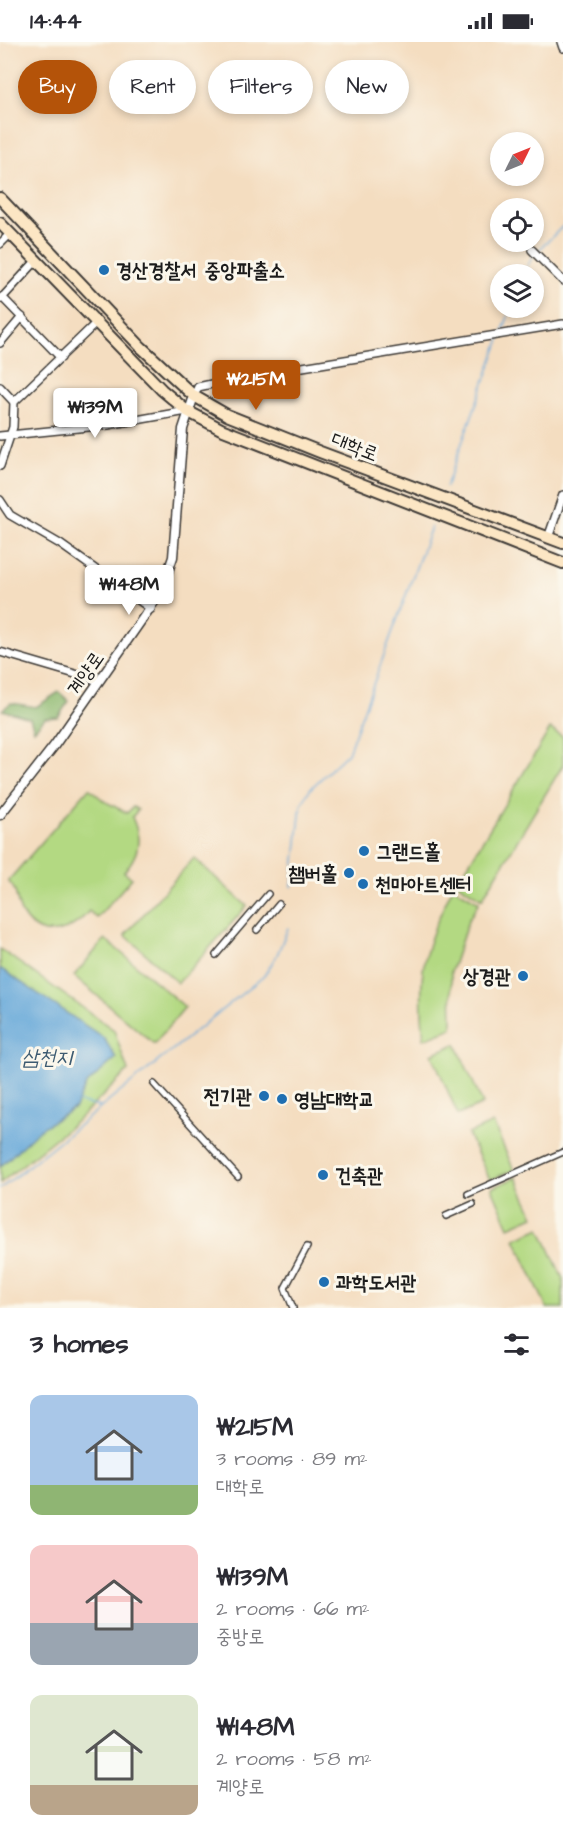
<!DOCTYPE html>
<html lang="en">
<head>
<meta charset="utf-8">
<style>
	body { margin:0; font-family:"Architects Daughter","Poor Story",sans-serif; background:#f7f7f7; color:#2b2b33; height:100vh; display:flex; flex-direction:column; font-size:22px; white-space:nowrap }
	* { box-sizing:border-box; margin:0 }
	p { font-size:20px; color:#7c7c81 }
	.icon { flex:none; width:33px; height:33px; fill:none; stroke:currentColor; stroke-width:2; stroke-linecap:round; stroke-linejoin:round }
	.map { position:relative; height:1266px; overflow:hidden }
	.details { display:flex; flex-direction:column; background:#fff; flex:1 }
	.details>* { flex:none }
	.guide { position:absolute; left:18px; top:18px; width:528px; height:54px; display:flex; gap:12px }
	.needle { width:39px; rotate:47deg }
	.buttons { position:absolute; left:490px; top:90px; display:grid; gap:12px }
	.buttons a { display:grid; place-items:center; width:54px; height:54px; border-radius:50%; background:#fff; box-shadow:0 3px 9px #0003; font-size:30px }
	.price { position:absolute; translate:-50% -51px; padding:0 14px; border-radius:6px; background:#fff; color:#222; font-size:20px; line-height:39px; filter:drop-shadow(0 2px 3px #0008) }
	.price::after { content:''; position:absolute; left:50%; top:36px; width:18px; height:14px; margin-left:-9px; background:inherit; clip-path:polygon(0 0,100% 0,50% 100%) }
	.price.selected { background:#b45309; color:#fff }
	ul { padding:0; list-style:none }
	li { display:flex; align-items:center; gap:18px; height:150px; padding:0 30px }
	li span { display:grid; place-items:center; flex:none; width:168px; height:120px; border-radius:12px; color:#555 }
	li>.icon { margin-inline-start:auto }
	span .icon { width:72px; height:72px; fill:#fffc; stroke-width:1 }
	li b { font-size:26px }
	h2 { display:flex; justify-content:space-between; align-items:center; height:72px; padding:0 30px; font-size:26px }
	.pill { padding:0 21px; border-radius:27px; background:#fff; box-shadow:0 3px 9px #0003; font-size:21px; line-height:54px }
	.pill.selected { background:#b45309; color:#fff }
	.status { display:flex; justify-content:space-between; align-items:center; height:42px; padding:0 30px; background:#fff; direction:ltr }
	.status svg { height:16px; fill:currentColor }
	.map>svg:first-child { display:block }
	.green { fill:#b3d982; stroke:#687a4f; stroke-width:1.5 }
	.forest { fill:#8eb970; stroke:#556a46; stroke-width:1.5 }
	.water { fill:#65a7d9; stroke:#40627a; stroke-width:1.5 }
	.lines { fill:none; stroke-linecap:round; stroke-linejoin:round }
	.stream { stroke:#65a7d9; stroke-width:1.5 }
	.pedestrian-casing { stroke:#3c3935; stroke-width:8 }
	.minor-casing { stroke:#3c3935; stroke-width:10 }
	.tertiary-casing { stroke:#3c3935; stroke-width:11 }
	.secondary-casing { stroke:#3c3935; stroke-width:14 }
	.pedestrian { stroke:#fff; stroke-width:5 }
	.minor { stroke:#fff; stroke-width:7 }
	.tertiary { stroke:#fff; stroke-width:8 }
	.secondary { stroke:#fce6c4; stroke-width:10 }
	.poi-dot { fill:#1f6fb2; stroke:#fbf7ec; stroke-width:2 }
	.labels { text-anchor:middle; stroke-width:6; stroke-linejoin:round; paint-order:stroke }
	.poi-label { font-size:20px; font-weight:bold; fill:#1c1c1c; stroke:#fbf7ec; text-anchor:start }
	.street-label { font-size:20px; fill:#1c1c1c; stroke:#fbf7ec }
	.water-label { font-size:21px; font-style:italic; fill:#3d5b71; stroke:#fbf7ec }
</style>
</head>
<body>
<div class="status"><b>14:44</b><svg viewBox="0 0 49 12"><path d="M0 12V9h3v3zM5 12V6h3v6zM10 12V3h3v9zM15 12V0h3v12zM26 1h20v11H26zM47 4h2v5h-2z"/></svg></div>
<div class="map">
<svg width="563" height="1266" viewBox="0 0 563 1266">
	<rect width="100%" height="100%" fill="#fbf7ec"/>
	<filter id="ink" filterUnits="userSpaceOnUse"><feTurbulence type="fractalNoise" baseFrequency=".0167" numOctaves="2"/><feDisplacementMap in="SourceGraphic" scale="12" xChannelSelector="R" yChannelSelector="G"/><feConvolveMatrix kernelMatrix="1 2 1 2 8 2 1 2 1" color-interpolation-filters="sRGB"/></filter>
	<filter id="wash" filterUnits="userSpaceOnUse"><feTurbulence type="fractalNoise" baseFrequency=".008" numOctaves="4" result="noise"/><feDisplacementMap in="SourceGraphic" scale="24" xChannelSelector="R" yChannelSelector="G"/><feGaussianBlur stdDeviation="1.35" result="paint"/><feColorMatrix in="noise" values="0 0 0 0 0 0 0 0 0 0 0 0 0 0 0 0 0 1.4 0 .05"/><feComposite in="paint" operator="in"/></filter>
	<g filter="url(#wash)">
		<rect width="100%" height="100%" fill="#f4ddc0"/>
		<g class="green">
			<path d="M550,687L563,695V723L482,857L457,841Z"/>
			<path d="M89,746L104,759L127,771L133,765L138,768L132,775C142,797 140,811 124,830L132,836L97,876L89,869C71,891 40,902 22,872C15,860 19,849 8,839Z"/>
			<path d="M194,816L247,864L178,941L125,893Z"/>
			<path d="M453,845L479,860L468,879L451,930L452,986L424,997C417,930 423,905 453,845Z"/>
			<path d="M105,897L185,965L154,1002L74,934Z"/>
			<path d="M0,907L114,988L128,1029L78,1078L0,1141Z"/>
			<path d="M456,1002L483,1062L458,1073L432,1012Z"/>
			<path d="M493,1081L514,1128L490,1138L468,1092Z"/>
			<path d="M516,1135L534,1174L509,1185L492,1146Z"/>
			<path d="M540,1186L563,1237V1266H547L515,1197Z"/>
		</g>
		<path class="forest" d="M59,650L69,659L58,675L45,676L34,688L30,676L2,668L11,661L36,665Z"/>
		<path class="water" d="M0,926L104,996L116,1016L86,1043L75,1066L40,1087L0,1125Z"/>
		<g class="lines">
			<g class="stream">
				<path d="M538,209L563,184"/>
				<path d="M523,232L534,212"/>
				<path d="M503,289L511,266"/>
				<path d="M446,445L501,294"/>
				<path d="M292,845L301,764L310,747L348,711L431,485"/>
				<path d="M78,1060L100,1065"/>
				<path d="M0,1147L264,934L277,913L288,886"/>
			</g>
		</g>
	</g>
	<g filter="url(#ink)">
		<g class="lines">
			<g class="pedestrian-casing">
				<g id="pedestrian">
					<path d="M257,888L279,862"/>
					<path d="M216,913L268,852"/>
					<path d="M154,1042L238,1135"/>
					<path d="M468,1152L563,1110"/>
					<path d="M446,1174L473,1162"/>
					<path d="M293,1266L285,1246L307,1205"/>
				</g>
			</g>
			<g class="minor-casing">
				<g id="minor">
					<path d="M561,0L563,6"/>
					<path d="M0,202L10,192"/>
					<path d="M532,208L563,239"/>
					<path d="M2,255L61,316"/>
					<path d="M1,257L36,219"/>
					<path d="M0,301L22,275"/>
					<path d="M0,345L14,360"/>
					<path d="M194,354L198,345L248,334L563,282"/>
					<path d="M0,394L108,383L187,369"/>
					<path d="M0,424L13,385L14,360L96,281"/>
					<path d="M0,458L10,473L60,502L151,567"/>
					<path d="M548,496L563,453"/>
					<path d="M0,610L99,639"/>
				</g>
			</g>
			<g class="tertiary-casing">
				<path id="tertiary" d="M0,773L54,704L161,550L173,515L183,387L194,354"/>
			</g>
			<g class="secondary-casing">
				<g id="secondary">
					<path d="M0,156L141,305L194,354L227,373L320,410L563,501"/>
					<path d="M0,181L162,348L187,369L221,387L563,521"/>
				</g>
			</g>
			<use href="#pedestrian" class="pedestrian"/>
			<use href="#minor" class="minor"/>
			<use href="#tertiary" class="tertiary"/>
			<use href="#secondary" class="secondary"/>
		</g>
	</g>
	<g class="poi-dot">
		<circle cx="104" cy="228" r="6"/>
		<circle cx="364" cy="809" r="6"/>
		<circle cx="349" cy="831" r="6"/>
		<circle cx="363" cy="842" r="6"/>
		<circle cx="523" cy="934" r="6"/>
		<circle cx="264" cy="1054" r="6"/>
		<circle cx="282" cy="1057" r="6"/>
		<circle cx="323" cy="1133" r="6"/>
		<circle cx="324" cy="1240" r="6"/>
	</g>
	<g class="labels">
		<g class="poi-label">
			<text x="116" y="235">경산경찰서 중앙파출소</text>
			<text x="376" y="816">그랜드홀</text>
			<text x="337" y="838" text-anchor="end">챔버홀</text>
			<text x="375" y="849">천마아트센터</text>
			<text x="511" y="941" text-anchor="end">상경관</text>
			<text x="252" y="1061" text-anchor="end">전기관</text>
			<text x="294" y="1064">영남대학교</text>
			<text x="335" y="1140">건축관</text>
			<text x="336" y="1247">과학도서관</text>
		</g>
		<g class="street-label">
			<text transform="translate(355 404) rotate(21)" y="7">대학로</text>
			<text transform="translate(85 631) rotate(-55)" y="7">계양로</text>
		</g>
		<g class="water-label">
			<text x="47" y="1022">삼천지</text>
		</g>
	</g>
</svg>
<div class="buttons">
<a><svg class="needle" viewBox="-14 -14 28 28"><path d="M0-13l5 13h-10z" fill="#e53935"/><path d="M0 13l5-13h-10z" fill="#7c7c81"/></svg></a>
<a><svg class="icon" aria-label="locate" viewBox="0 0 24 24"><circle cx="12" cy="12" r="6"/><path d="M12 2v4M12 18v4M2 12h4M18 12h4"/></svg></a>
<a><svg class="icon" aria-label="layers" viewBox="0 0 24 24"><path d="M12 4l9 5-9 5-9-5zM3 14l9 5 9-5"/></svg></a>
</div>
<b class="price selected" style="left:256px;top:369px">₩215M</b>
<b class="price" style="left:95px;top:397px">₩139M</b>
<b class="price" style="left:129px;top:574px">₩148M</b>
<div class="guide">
<a class="pill selected">Buy</a>
<a class="pill">Rent</a>
<a class="pill">Filters</a>
<a class="pill">New</a>
</div>
</div>
<section class="details">
<h2>3 homes<svg class="icon" aria-label="filters" viewBox="0 0 24 24"><path d="M4 7h16M4 17h16"/><circle cx="9" cy="7" r="2"/><circle cx="15" cy="17" r="2"/></svg></h2>
<ul>
<li><span style="background:linear-gradient(#a9c7e8 75%,#8fb573 0)"><svg class="icon" aria-label="home" viewBox="0 0 24 24"><path d="M3 11l9-7 9 7M6 9v11h12V9"/></svg></span><div><b>₩215M</b><p>3 rooms · 89 m²</p><p>대학로</p></div></li>
<li><span style="background:linear-gradient(#f6c9c9 65%,#9aa5b1 0)"><svg class="icon" aria-label="home" viewBox="0 0 24 24"><path d="M3 11l9-7 9 7M6 9v11h12V9"/></svg></span><div><b>₩139M</b><p>2 rooms · 66 m²</p><p>중방로</p></div></li>
<li><span style="background:linear-gradient(#dfe7d0 75%,#b9a48a 0)"><svg class="icon" aria-label="home" viewBox="0 0 24 24"><path d="M3 11l9-7 9 7M6 9v11h12V9"/></svg></span><div><b>₩148M</b><p>2 rooms · 58 m²</p><p>계양로</p></div></li>
</ul>
</section>
</body>
</html>
